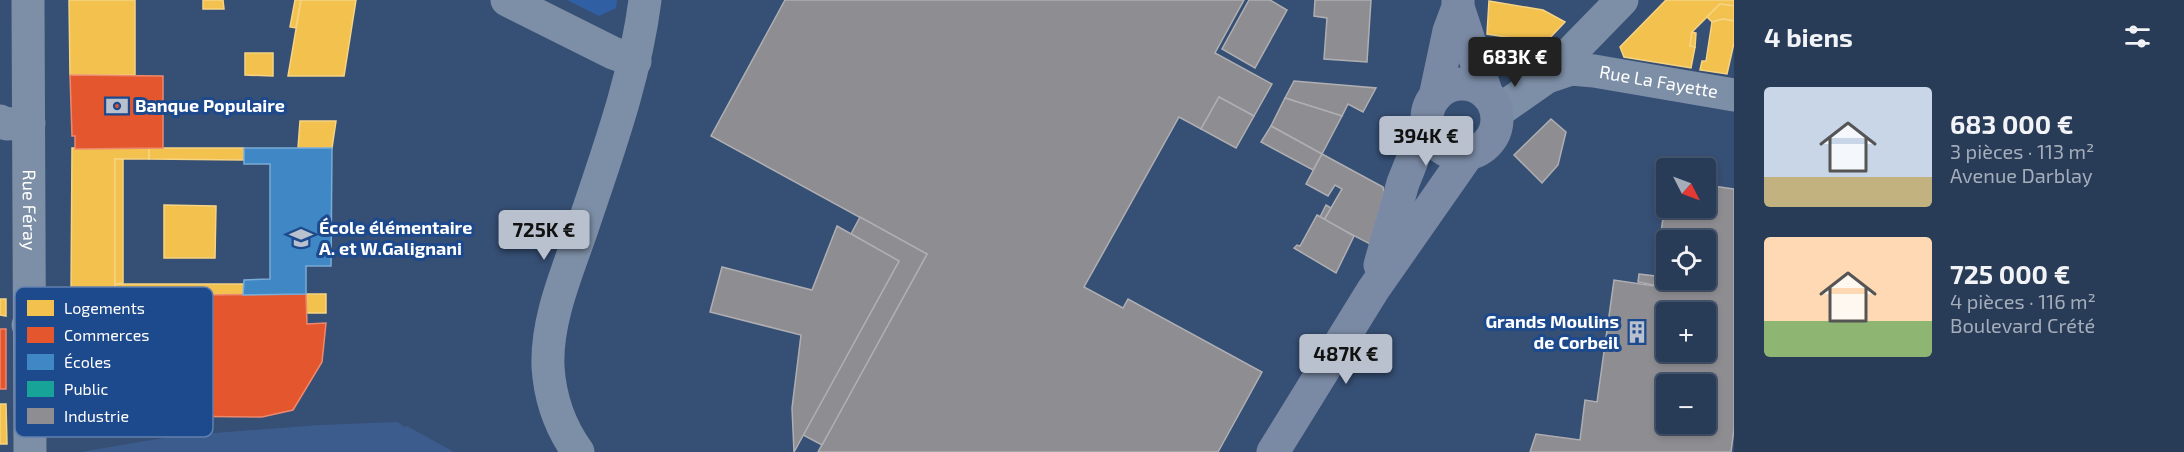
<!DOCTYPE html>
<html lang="fr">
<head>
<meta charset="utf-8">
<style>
	body { margin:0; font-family:"Exo 2",sans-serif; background:#30425d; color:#f1f3f6; height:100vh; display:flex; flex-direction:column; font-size:22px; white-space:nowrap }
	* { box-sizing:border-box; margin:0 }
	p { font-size:20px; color:#a5adba }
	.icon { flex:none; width:33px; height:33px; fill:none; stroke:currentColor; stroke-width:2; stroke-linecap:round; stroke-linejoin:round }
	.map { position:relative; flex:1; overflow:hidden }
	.side { display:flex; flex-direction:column; background:#283b57; width:450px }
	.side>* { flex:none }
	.needle { width:39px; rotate:132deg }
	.tools { position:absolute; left:1656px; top:158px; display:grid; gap:12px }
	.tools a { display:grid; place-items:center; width:60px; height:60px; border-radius:6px; background:#283b57; box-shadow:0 3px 9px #0003,0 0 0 2px #44556d; font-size:30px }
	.price { position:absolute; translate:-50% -51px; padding:0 14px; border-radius:6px; background:#b9c1ce; color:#111; font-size:20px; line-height:39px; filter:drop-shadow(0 2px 3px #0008) }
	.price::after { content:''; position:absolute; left:50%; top:36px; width:18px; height:14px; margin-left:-9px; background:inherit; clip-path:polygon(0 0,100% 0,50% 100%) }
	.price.active { background:#222; color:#fff }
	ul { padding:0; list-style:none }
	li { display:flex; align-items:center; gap:18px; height:150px; padding:0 30px }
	li span { display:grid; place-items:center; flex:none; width:168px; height:120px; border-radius:6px; color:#555 }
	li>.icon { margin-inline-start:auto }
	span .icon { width:72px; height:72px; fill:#fffc; stroke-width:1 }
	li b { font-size:26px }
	h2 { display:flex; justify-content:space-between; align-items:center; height:72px; padding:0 30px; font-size:26px }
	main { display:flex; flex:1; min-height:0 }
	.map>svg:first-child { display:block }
	.green { fill:#315fa4 }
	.water { fill:#3c5c8d }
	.homes { fill:#f2c14e; stroke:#f6d483; stroke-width:1.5 }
	.shops { fill:#e4572e; stroke:#ec896d; stroke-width:1.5 }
	.schools { fill:#3f88c5; stroke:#79acd6; stroke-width:1.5 }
	.industry { fill:#8d8d92; stroke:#afafb3; stroke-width:1.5; fill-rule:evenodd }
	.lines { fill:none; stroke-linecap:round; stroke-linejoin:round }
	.street { stroke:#7d8fa7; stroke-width:33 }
	.secondary { stroke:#7a8aa4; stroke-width:33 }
	.labels { text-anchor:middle; stroke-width:6; stroke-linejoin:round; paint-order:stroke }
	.street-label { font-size:18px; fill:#fff; stroke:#1d498d }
	.poi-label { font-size:18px; font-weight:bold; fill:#fff; stroke:#1d498d; text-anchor:start }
	.key { fill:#1d498d; stroke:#6180af; stroke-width:1.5 }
	.key-label { font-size:16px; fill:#fff }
</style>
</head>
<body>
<main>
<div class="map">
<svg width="1734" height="452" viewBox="0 0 1734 452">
	<rect width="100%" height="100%" fill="#364f74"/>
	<path class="green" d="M567,0H617L616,8L599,16Z"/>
	<path class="water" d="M398,422L404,427L407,426L454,452H81L175,436L319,425Z"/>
	<g class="homes">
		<path d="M69,0H135V75H70Z"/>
		<path d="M203,0H223L224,9H203Z"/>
		<path d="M295,0H301L296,28L290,27Z"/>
		<path d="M301,0H356L344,76H288Z"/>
		<path d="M1734,0V6L1720,4L1692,32L1690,46L1695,47L1691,68L1624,57L1620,47L1666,0Z"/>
		<path d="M1489,1L1543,10L1565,22L1545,43L1487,34Z"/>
		<path d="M1720,4L1734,6V21L1723,19L1712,22L1707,17Z"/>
		<path d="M1723,19L1734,21V43L1727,74L1700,70L1702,61H1706L1712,22Z"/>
		<path d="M1692,32L1696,33L1695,47L1690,46Z"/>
		<path d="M245,53H273V76L245,75Z"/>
		<path d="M300,121H336L332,148H298Z"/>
		<path d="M72,148H149V159H115V294H71Z"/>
		<path d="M149,148H244V160L149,159Z"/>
		<path d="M115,159H123V283L115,284Z"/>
		<path d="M164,205L216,206L215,258H164Z"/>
		<path d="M115,284H244L243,295L115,294Z"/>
		<rect x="306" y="294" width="20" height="19"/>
		<path d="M0,299H6V316L0,315Z"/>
		<path d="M0,404H6L7,444H0Z"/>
	</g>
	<g class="shops">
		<path d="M70,75L163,76V148L75,149V136H72Z"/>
		<path d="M306,294L307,324L326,323L322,362L293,410L262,417L159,416V368L156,367L205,365L203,295Z"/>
		<rect x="0" y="329" width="6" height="60"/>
	</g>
	<path class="schools" d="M244,148H332L331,266H306V294L243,295L244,280L270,279V164H244Z"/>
	<g class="industry">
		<path d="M785,0H1244L1215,53L1272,84L1254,116L1219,97L1201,129L1179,117L1084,287L1123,308L1128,299L1262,372L1218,452H818L927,254L711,136Z"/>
		<path d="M1249,0H1270L1287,10L1255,68L1222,49Z"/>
		<path d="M1315,0H1371L1367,62L1324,59L1327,18L1314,16Z"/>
		<path d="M1294,81L1376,88L1363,112L1348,104L1342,116L1285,98Z"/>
		<path d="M1219,97L1254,116L1236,148L1201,129Z"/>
		<path d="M1285,98L1342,116L1322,154L1271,126Z"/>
		<path d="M1551,119L1566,132L1558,165L1542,183L1514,155Z"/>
		<path d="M1271,126L1322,154L1313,170L1261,142Z"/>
		<path d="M1322,154L1383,187L1384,192L1370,244L1324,220L1342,189L1335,185L1328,196L1306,184Z"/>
		<path d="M1706,185L1734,189V429L1731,452H1530L1536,434L1580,440L1585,400L1597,402L1614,280L1654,286L1666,195V207H1706ZM1666,240H1706V279H1666ZM1666,312H1706V351H1666ZM1666,384H1706V423H1666Z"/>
		<path d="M1326,205L1331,208L1324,220L1320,217Z"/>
		<path d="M1317,215L1354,236L1336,273L1294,248L1297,245L1300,246Z"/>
		<path d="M860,217L927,254L822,445L803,435L899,261L851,234Z"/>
		<path d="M837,226L899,261L794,452L792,408L801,335L710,312L722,267L812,290Z"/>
		<path d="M1639,274L1655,276L1654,285L1638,282Z"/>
	</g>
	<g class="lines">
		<g class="street">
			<path id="s1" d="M28,0L30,452"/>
			<path d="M507,0L613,53L635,61"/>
			<path id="s2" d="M1547,77L1571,69L1594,71L1734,95"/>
			<path d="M1497,112L1547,77L1622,0"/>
			<path d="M0,121L6,124L29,123"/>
			<path d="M28,325L194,333"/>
			<path d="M578,452C560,427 550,398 548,367C546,320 567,273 582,229C607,154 635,79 645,0"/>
		</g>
		<g class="secondary">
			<path d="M1458,7L1486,92"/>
			<circle cx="1462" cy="119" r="35"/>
			<path d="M1435,97L1449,31L1458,7V0"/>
			<path d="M1380,265L1403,183L1427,123"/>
			<path d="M1273,452L1373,290L1468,154"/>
		</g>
	</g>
	<defs>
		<g id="bank-bare" transform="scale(1.8)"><path d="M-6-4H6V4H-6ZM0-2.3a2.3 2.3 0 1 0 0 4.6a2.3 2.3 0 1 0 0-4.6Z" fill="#b9c1ce" stroke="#1d498d" stroke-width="2.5" paint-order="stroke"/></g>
		<g id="school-bare" transform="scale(1.8)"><path d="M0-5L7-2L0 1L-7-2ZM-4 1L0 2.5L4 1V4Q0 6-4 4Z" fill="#b9c1ce" stroke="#1d498d" stroke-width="2.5" paint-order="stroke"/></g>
		<g id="building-bare" transform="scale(1.8)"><path d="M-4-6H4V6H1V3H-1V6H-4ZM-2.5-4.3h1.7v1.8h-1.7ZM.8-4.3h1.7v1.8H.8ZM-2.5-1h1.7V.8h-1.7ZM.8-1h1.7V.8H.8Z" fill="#b9c1ce" stroke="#1d498d" stroke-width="2.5" paint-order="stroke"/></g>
	</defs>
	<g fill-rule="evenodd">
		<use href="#bank-bare" x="117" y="106"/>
		<use href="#school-bare" x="301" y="238"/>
		<use href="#building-bare" x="1637" y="332"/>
	</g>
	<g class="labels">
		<g class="street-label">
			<text dy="6" stroke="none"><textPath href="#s2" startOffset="114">Rue La Fayette</textPath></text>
			<text dy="6" stroke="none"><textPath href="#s1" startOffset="210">Rue Féray</textPath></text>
		</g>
		<g class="poi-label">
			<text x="135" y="112">Banque Populaire</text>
			<text x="319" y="234">École élémentaire<tspan x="319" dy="21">A. et W.Galignani</tspan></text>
			<text x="1619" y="328" text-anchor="end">Grands Moulins<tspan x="1619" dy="21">de Corbeil</tspan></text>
		</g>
	</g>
	<rect x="15" y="287" width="198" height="150" rx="9" class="key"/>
	<rect x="27" y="300" width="27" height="16" fill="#f2c14e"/>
	<rect x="27" y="327" width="27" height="16" fill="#e4572e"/>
	<rect x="27" y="354" width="27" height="16" fill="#3f88c5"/>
	<rect x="27" y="381" width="27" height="16" fill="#17a398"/>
	<rect x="27" y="408" width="27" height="16" fill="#8d8d92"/>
	<g class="key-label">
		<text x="64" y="314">Logements</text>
		<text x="64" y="341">Commerces</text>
		<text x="64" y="368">Écoles</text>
		<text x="64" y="395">Public</text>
		<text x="64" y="422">Industrie</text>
	</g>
</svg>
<div class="tools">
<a><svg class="needle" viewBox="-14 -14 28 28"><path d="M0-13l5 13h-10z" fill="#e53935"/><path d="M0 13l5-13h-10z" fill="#a5adba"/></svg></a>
<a><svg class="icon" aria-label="locate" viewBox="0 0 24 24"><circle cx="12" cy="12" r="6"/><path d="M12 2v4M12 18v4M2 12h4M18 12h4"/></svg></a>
<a>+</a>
<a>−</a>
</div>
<b class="price active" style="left:1515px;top:88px">683K €</b>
<b class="price" style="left:1426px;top:167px">394K €</b>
<b class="price" style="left:544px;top:261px">725K €</b>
<b class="price" style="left:1346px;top:385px">487K €</b>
</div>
<section class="side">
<h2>4 biens<svg class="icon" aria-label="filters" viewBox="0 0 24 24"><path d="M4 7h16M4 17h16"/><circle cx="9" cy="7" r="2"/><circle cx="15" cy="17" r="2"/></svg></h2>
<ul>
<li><span style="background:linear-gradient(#c9d6e8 75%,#c2b280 0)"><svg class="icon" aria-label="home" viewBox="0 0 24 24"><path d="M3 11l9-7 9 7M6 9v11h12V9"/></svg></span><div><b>683 000 €</b><p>3 pièces · 113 m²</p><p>Avenue Darblay</p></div></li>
<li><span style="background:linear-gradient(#ffd9b3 70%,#8fb573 0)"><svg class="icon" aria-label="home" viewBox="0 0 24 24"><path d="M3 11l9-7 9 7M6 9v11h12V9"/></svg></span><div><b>725 000 €</b><p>4 pièces · 116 m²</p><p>Boulevard Crété</p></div></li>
</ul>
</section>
</main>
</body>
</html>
